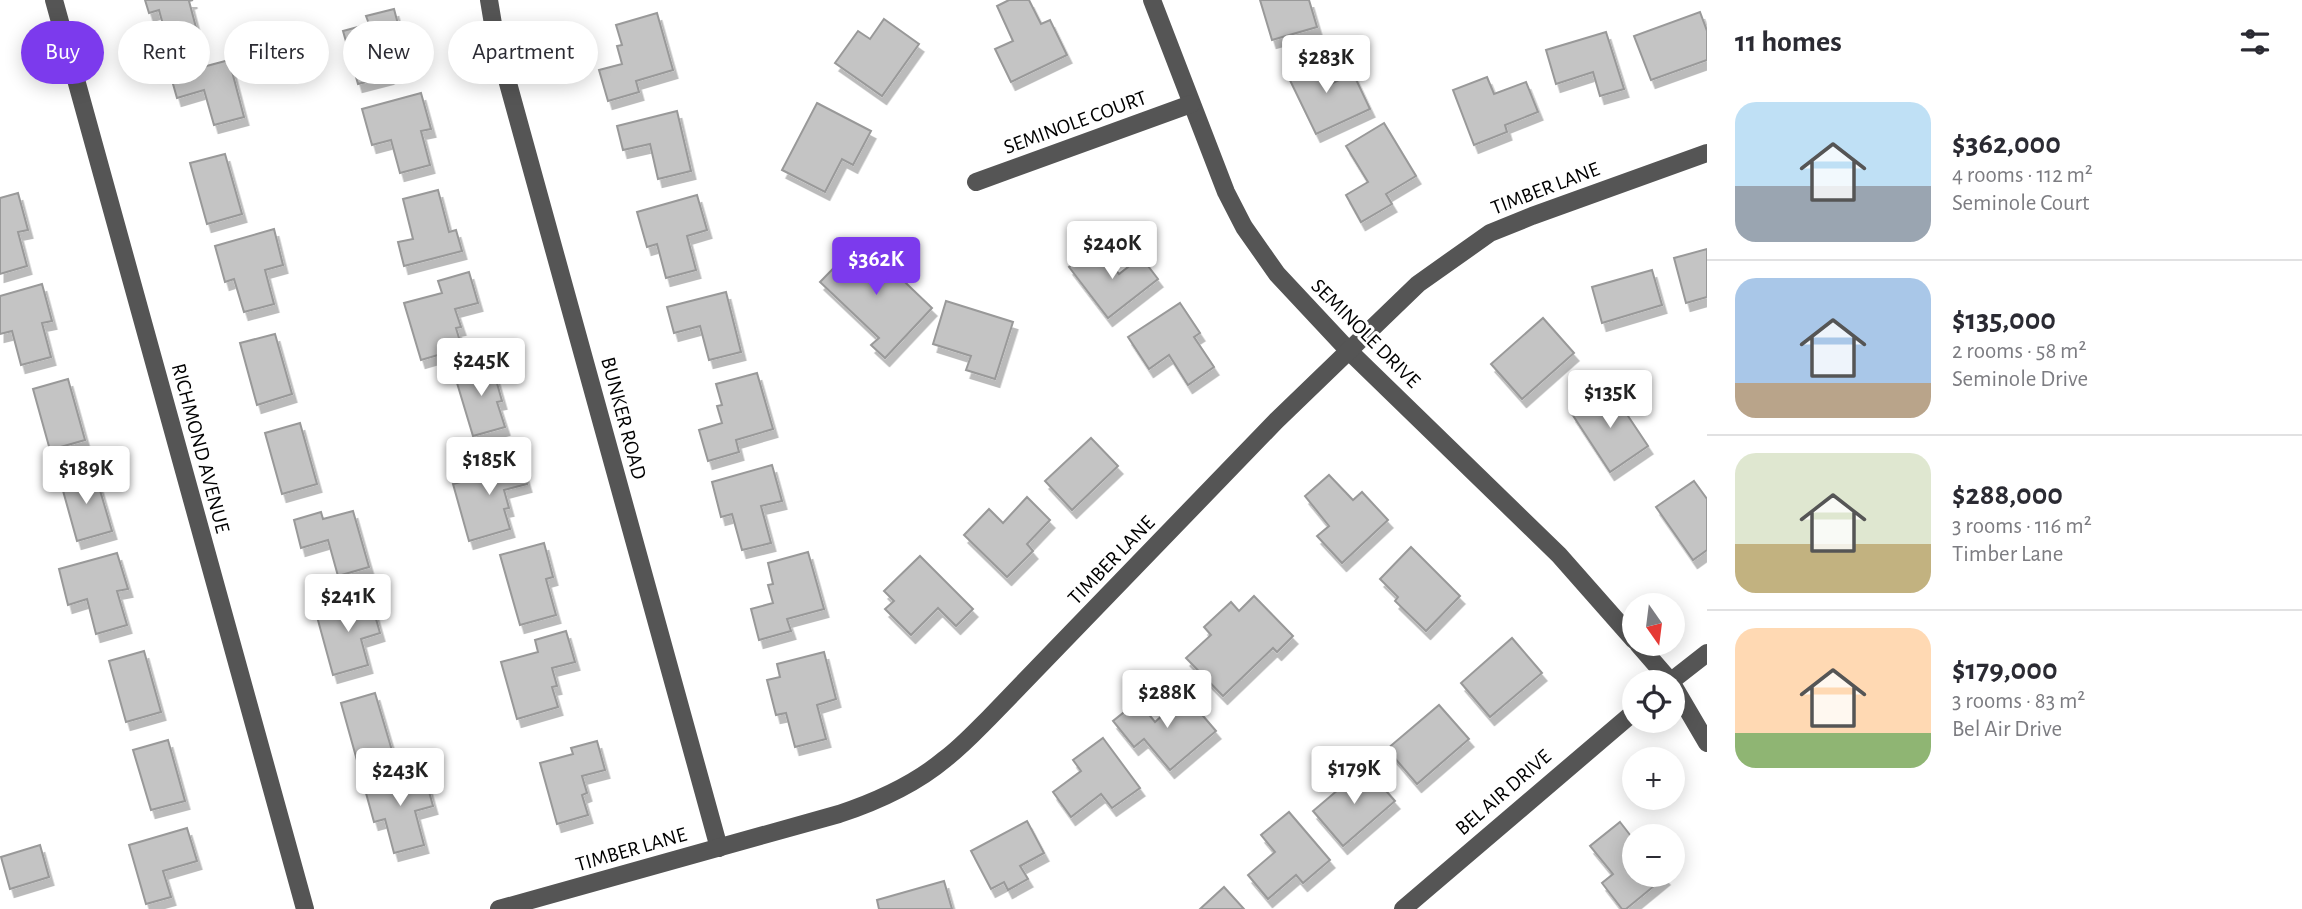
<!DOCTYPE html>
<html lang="en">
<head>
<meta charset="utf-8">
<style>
	body { margin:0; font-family:"Alegreya Sans",sans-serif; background:#f2f2f3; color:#2b2b33; height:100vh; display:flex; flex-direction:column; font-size:26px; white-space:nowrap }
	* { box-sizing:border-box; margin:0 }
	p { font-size:23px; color:#7c7c81 }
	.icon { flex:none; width:38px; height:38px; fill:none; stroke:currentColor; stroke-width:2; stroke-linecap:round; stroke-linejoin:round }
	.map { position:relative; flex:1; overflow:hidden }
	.details { display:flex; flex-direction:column; background:#fff; width:595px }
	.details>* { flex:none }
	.hud { position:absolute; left:21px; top:21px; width:665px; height:63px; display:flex; gap:14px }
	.needle { width:46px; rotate:166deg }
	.tools { position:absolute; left:1622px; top:593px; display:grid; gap:14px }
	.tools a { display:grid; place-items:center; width:63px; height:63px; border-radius:50%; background:#fff; box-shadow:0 4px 18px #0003; font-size:35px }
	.price { position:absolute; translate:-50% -60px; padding:0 16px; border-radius:7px; background:#fff; color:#222; font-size:23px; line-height:46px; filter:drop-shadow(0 2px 4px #0008) }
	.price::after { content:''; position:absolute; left:50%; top:42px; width:21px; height:16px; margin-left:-10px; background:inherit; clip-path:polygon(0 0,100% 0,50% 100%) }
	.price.active { background:#7c3aed; color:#fff }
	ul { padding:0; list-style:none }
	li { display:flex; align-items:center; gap:21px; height:175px; padding:0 28px }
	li+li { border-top:2px solid #e1e1e2 }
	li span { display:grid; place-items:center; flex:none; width:196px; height:140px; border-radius:21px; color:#555 }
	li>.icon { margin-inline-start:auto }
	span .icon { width:84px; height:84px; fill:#fffc; stroke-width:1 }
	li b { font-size:30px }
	h2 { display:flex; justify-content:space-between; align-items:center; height:84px; padding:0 28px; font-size:30px }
	.tag { padding:0 24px; border-radius:32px; background:#fff; box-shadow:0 4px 18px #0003; font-size:24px; line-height:63px }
	.tag.active { background:#7c3aed; color:#fff }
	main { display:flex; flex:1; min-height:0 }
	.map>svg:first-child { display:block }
	.building { fill:#c4c4c4; stroke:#999; stroke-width:2; filter:url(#shadow) }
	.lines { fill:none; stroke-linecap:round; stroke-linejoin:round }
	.minor { stroke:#555; stroke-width:18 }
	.labels { text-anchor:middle; stroke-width:6; stroke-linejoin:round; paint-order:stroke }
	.street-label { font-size:21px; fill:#000; stroke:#fff }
</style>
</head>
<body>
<main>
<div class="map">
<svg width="1707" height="909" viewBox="0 0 1707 909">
	<defs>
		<filter id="shadow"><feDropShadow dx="4.5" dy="8" stdDeviation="0" flood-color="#0004"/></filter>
	</defs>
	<rect width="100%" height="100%" fill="#fff"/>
	<g class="building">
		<path d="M145,0H193L189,1L198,35L168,43L159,10L149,13Z"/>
		<path d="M1009,0H1029L1041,24L1050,20L1067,55L1011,82L995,49L1013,41L997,6Z"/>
		<path d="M1260,0H1309L1317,27L1272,40Z"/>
		<path d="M394,9L402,39L380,45L389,76L358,84L343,31L369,24L366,16Z"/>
		<path d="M1700,12L1707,31V60L1651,80L1634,36Z"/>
		<path d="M657,13L673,70L636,81L639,92L608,101L599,70L622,64L617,46L622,45L616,25Z"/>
		<path d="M884,19L919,44L882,96L835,63L858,31L870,39Z"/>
		<path d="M1606,32L1624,89L1600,96L1593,72L1556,84L1546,50Z"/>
		<path d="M1317,55L1331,84L1353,73L1370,109L1316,134L1285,70Z"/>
		<path d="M229,60L244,117L214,125L204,90L177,98L169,70L197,62L199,68Z"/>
		<path d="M1487,77L1494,94L1526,82L1538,112L1505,125L1507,132L1474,145L1453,90Z"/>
		<path d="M421,93L431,129L421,131L430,165L400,173L391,140L372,145L362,109Z"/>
		<path d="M817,103L871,131L853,165L842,159L825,192L782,170Z"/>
		<path d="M677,111L691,171L658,179L650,144L623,150L617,126Z"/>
		<path d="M1384,123L1416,176L1386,194L1392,204L1361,222L1346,195L1368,182L1346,146Z"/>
		<path d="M225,154L242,214L207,224L190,163Z"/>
		<path d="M438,190L449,232L456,230L462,251L404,266L398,242L413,239L403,199Z"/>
		<path d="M18,193L28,230L18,232L27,266L0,274V198Z"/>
		<path d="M697,195L707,230L687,236L696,270L666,278L657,244L647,247L637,212Z"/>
		<path d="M274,229L283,265L265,270L274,304L244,312L234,279L225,282L215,246Z"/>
		<path d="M861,240L932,308L885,358L871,345L879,338L820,282Z"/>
		<path d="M1096,246L1119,274L1141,257L1158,279L1108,318L1069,267Z"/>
		<path d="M1707,249V297L1686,303L1674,258Z"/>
		<path d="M1652,270L1662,305L1602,323L1592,287Z"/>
		<path d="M469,272L478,303L455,309L461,327L456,328L462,348L421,360L404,303L442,293L438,281Z"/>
		<path d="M42,284L52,321L42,323L51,357L21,365L12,331L0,334V296Z"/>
		<path d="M726,292L741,352L709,360L700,326L674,333L667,307Z"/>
		<path d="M946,301L1013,322L995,379L966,370L971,356L933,344Z"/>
		<path d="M1180,303L1200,333L1194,337L1214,367L1188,385L1169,355L1149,369L1128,337Z"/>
		<path d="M1543,318L1574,353L1522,399L1491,364Z"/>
		<path d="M275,334L292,394L257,405L240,343Z"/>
		<path d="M491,362L502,401L497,402L505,427L473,436L454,373Z"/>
		<path d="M757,373L773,429L736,440L739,452L708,461L699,430L722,423L717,406L722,405L716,384Z"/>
		<path d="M68,379L85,440L50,450L33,389Z"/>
		<path d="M1610,389L1648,446L1610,472L1572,414Z"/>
		<path d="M300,423L317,484L282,494L265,433Z"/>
		<path d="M1091,438L1118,466L1072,510L1045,481Z"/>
		<path d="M518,453L527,484L504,490L509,508L504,509L510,529L469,541L453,484L490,474L487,462Z"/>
		<path d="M772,465L782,501L761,506L771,543L742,550L732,514L721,517L712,482Z"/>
		<path d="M94,470L112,531L77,541L60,480Z"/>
		<path d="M1329,475L1353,500L1362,492L1388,520L1342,563L1317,536L1329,526L1305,496Z"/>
		<path d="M1694,481L1707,499V550L1693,560L1656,507Z"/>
		<path d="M1027,497L1050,520L1027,544L1033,551L1007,577L964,535L989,509L1003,523Z"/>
		<path d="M353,511L369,567L338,576L328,540L301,548L294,520L321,512L323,519Z"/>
		<path d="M544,543L553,577L546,579L556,615L520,625L500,555Z"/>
		<path d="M1411,547L1460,596L1426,631L1395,601L1398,597L1380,579Z"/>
		<path d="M808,552L824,609L787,619L791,631L759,640L751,609L773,603L768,585L773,584L768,563Z"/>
		<path d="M117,553L128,589L117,591L127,625L96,634L87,599L68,605L59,569Z"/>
		<path d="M920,556L973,609L956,626L938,608L911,635L885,609L894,601L884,591Z"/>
		<path d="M1254,596L1293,636L1277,652L1273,648L1223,696L1186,658L1211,635L1204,627L1231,602L1239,611Z"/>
		<path d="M370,598L380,633L361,639L368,665L333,675L316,613Z"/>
		<path d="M566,631L575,662L552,668L557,686L552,687L558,707L517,719L501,662L538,652L535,640Z"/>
		<path d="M1512,638L1542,673L1490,717L1461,683Z"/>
		<path d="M144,651L161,712L126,722L109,661Z"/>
		<path d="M824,652L836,699L817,705L826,739L795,747L786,713L776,715L767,680L780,677L777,664Z"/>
		<path d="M375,693L393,754L358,764L341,703Z"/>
		<path d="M1185,695L1216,731L1170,770L1144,739L1134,747L1113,721L1138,701L1155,722Z"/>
		<path d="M1439,705L1469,739L1417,784L1387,749Z"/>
		<path d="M1103,738L1140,788L1112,808L1101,794L1071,817L1053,792L1081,771L1073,760Z"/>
		<path d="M168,740L185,801L151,810L133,750Z"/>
		<path d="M597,741L605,770L582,776L587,793L582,795L588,815L557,824L540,763L573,754L571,748Z"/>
		<path d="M1365,767L1395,801L1343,846L1313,811Z"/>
		<path d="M423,770L433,806L415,811L424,845L394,853L385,819L374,822L364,786Z"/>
		<path d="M1289,812L1330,860L1303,883L1296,875L1268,899L1248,875L1275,852L1261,835Z"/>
		<path d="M1027,821L1044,853L1020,866L1028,879L1008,890L1004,882L991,889L971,851Z"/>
		<path d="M1620,822L1634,840V875H1663L1665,877L1626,909H1622L1602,883L1613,874L1590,846Z"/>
		<path d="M187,828L197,861L163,871L171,897L146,904L129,845Z"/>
		<path d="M40,845L49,877L10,889L1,857Z"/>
		<path d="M944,881L952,909H879L877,900Z"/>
		<path d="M1224,887L1244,909H1200Z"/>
	</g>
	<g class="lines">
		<g class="minor">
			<path d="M54,0L305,909"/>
			<path d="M489,0L495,36L719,848"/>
			<path d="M1152,0L1226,192L1244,227L1277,274L1349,351L1559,555L1634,640"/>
			<path d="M976,182L1191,104"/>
			<path d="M1638,644L1671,682"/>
			<path d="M1670,682L1707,653"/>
			<path d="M1673,685L1707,743"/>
			<path d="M499,909L839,814C878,801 914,785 945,759C961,747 975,732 989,718L1276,421L1418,284L1490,233L1532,216L1707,153"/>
			<path d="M1403,909L1634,712"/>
		</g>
	</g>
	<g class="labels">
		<g class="street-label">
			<text transform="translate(1075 122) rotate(-20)" y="7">SEMINOLE COURT</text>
			<text transform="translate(1545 188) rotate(-21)" y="7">TIMBER LANE</text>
			<text transform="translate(1366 333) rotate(45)" y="7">SEMINOLE DRIVE</text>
			<text transform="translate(624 418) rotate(75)" y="7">BUNKER ROAD</text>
			<text transform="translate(201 448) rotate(75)" y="7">RICHMOND AVENUE</text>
			<text transform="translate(1111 560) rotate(-46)" y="7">TIMBER LANE</text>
			<text transform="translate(1503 792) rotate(-41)" y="7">BEL AIR DRIVE</text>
			<text transform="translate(631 849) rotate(-16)" y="7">TIMBER LANE</text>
		</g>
	</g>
</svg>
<div class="tools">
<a><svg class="needle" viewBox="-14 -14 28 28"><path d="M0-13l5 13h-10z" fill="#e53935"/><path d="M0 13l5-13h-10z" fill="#7c7c81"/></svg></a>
<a><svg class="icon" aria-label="locate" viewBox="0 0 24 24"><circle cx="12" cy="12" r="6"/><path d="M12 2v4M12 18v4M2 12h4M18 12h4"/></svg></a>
<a>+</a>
<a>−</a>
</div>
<b class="price" style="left:1326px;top:95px">$283K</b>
<b class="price" style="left:1112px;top:281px">$240K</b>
<b class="price active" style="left:876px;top:297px">$362K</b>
<b class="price" style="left:481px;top:398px">$245K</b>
<b class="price" style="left:1610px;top:430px">$135K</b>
<b class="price" style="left:489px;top:497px">$185K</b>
<b class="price" style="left:86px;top:506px">$189K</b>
<b class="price" style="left:348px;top:634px">$241K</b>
<b class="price" style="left:1167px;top:730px">$288K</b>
<b class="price" style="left:1354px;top:806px">$179K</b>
<b class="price" style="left:400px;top:808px">$243K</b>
<div class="hud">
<a class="tag active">Buy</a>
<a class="tag">Rent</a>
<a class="tag">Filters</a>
<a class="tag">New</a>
<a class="tag">Apartment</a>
</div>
</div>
<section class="details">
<h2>11 homes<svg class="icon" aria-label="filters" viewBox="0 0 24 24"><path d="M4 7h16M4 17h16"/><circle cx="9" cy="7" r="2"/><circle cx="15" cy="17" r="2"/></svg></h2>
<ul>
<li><span style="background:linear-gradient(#bfe0f5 60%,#9aa5b1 0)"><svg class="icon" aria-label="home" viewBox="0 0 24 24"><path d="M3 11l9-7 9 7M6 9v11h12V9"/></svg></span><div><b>$362,000</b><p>4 rooms · 112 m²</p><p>Seminole Court</p></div></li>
<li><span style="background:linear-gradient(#a9c7e8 75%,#b9a48a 0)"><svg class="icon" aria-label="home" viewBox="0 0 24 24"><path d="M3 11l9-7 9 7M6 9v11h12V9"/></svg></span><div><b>$135,000</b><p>2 rooms · 58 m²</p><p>Seminole Drive</p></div></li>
<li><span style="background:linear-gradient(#dfe7d0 65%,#c2b280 0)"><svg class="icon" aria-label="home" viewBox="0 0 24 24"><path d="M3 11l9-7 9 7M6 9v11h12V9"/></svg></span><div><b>$288,000</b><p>3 rooms · 116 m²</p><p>Timber Lane</p></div></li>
<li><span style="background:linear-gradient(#ffd9b3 75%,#8fb573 0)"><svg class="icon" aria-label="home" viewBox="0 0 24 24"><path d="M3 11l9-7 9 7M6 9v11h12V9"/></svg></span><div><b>$179,000</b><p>3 rooms · 83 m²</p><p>Bel Air Drive</p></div></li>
</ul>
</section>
</main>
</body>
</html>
